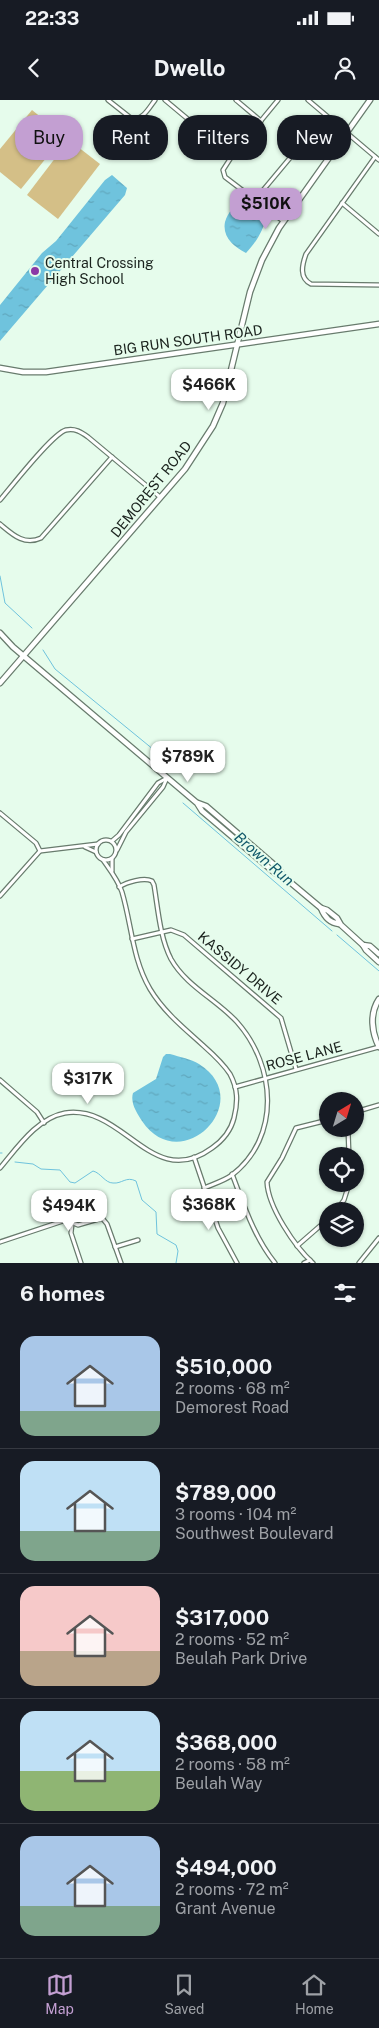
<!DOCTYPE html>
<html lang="en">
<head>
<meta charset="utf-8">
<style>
	body { margin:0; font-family:"Public Sans",sans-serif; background:#20242c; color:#f1f3f6; height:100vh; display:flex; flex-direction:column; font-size:19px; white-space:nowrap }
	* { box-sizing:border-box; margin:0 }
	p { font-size:16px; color:#9ea1a6 }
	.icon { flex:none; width:28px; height:28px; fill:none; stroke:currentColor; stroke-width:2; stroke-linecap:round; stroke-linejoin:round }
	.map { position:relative; height:1163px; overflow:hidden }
	.panel { display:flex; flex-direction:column; background:#171b24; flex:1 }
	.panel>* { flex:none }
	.guide { position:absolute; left:15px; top:15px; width:350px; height:45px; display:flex; gap:10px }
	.needle { width:32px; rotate:38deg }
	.tools { position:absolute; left:319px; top:992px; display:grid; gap:10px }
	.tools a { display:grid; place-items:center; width:45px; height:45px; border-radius:50%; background:#171b24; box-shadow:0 1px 4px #0004; font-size:25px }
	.price { position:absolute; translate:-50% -42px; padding:0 11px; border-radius:10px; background:#fff; color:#222; font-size:16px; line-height:32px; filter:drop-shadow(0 1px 2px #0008) }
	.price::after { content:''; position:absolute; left:50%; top:30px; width:15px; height:11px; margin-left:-8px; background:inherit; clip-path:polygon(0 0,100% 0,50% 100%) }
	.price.active { background:#c39fd2; color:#111 }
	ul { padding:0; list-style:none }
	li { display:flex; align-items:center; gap:15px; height:125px; padding:0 20px }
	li+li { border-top:1px solid #363941 }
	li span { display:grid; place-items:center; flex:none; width:140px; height:100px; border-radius:15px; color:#555 }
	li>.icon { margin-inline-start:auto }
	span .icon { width:60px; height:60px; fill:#fffc; stroke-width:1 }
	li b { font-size:21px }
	h2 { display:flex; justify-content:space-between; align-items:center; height:60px; padding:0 20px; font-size:21px }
	.chip { padding:0 18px; border-radius:20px; background:#171b24; box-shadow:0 1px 4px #0004; font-size:18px; line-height:45px }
	.chip.active { background:#c39fd2; color:#111 }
	.status { display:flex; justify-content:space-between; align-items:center; height:35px; padding:0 25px; background:#171b24; direction:ltr }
	.status svg { height:14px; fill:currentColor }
	header { display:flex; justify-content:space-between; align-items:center; height:65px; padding:0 20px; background:#171b24; font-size:22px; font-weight:700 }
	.tab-bar { display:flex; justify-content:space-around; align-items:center; height:70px; border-top:1px solid #363941; background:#171b24; font-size:14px; color:#9ea1a6 }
	.tab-bar a { display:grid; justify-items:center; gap:2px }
	.tab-bar .active { color:#c39fd2 }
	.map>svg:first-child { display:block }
	.pitch { fill:#d4bf87 }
	.water { fill:url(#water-ripples) }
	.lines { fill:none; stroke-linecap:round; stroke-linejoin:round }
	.stream { stroke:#6fc3dd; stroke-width:1 }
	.street-casing { stroke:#687b6d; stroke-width:5.5 }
	.secondary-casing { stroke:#687b6d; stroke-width:7 }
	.street { stroke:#fff; stroke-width:3 }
	.secondary { stroke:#fff; stroke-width:4.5 }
	.poi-dot { fill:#8b38a6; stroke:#e6fcec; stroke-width:2 }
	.labels { text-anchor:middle; stroke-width:4; stroke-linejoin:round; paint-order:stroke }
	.poi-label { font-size:14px; fill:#1a221d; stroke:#e6fcec; text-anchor:start }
	.street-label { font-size:14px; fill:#1a221d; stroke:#e6fcec }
	.water-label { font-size:15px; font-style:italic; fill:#12596b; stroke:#e6fcec }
</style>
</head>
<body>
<div class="status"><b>22:33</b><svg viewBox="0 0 49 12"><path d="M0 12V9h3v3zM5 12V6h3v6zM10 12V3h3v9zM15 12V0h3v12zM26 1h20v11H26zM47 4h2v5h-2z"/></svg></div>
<header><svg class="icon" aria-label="back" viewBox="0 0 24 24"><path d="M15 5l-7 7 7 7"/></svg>Dwello<svg class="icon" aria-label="person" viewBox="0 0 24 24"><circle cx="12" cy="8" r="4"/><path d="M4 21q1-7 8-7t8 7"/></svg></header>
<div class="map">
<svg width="379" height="1163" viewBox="0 0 379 1163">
	<defs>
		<pattern id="water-ripples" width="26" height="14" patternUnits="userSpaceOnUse" patternTransform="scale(1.25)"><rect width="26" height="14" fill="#6fc3dd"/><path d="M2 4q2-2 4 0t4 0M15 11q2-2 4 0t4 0" fill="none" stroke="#60a7bd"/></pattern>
	</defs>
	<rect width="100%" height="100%" fill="#e6fcec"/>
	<g class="pitch">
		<path d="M32,10L64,36L21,89L0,72V49Z"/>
		<path d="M69,40L100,64L58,119L27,95Z"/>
	</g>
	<g class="water">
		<path d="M112,75L127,88L125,95L0,241V205L42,153L56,141L105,80Z"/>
		<path d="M233,92L265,118C265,129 254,145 246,153C234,147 222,137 225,122C229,109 237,109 233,92Z"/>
		<path d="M166,954H170C180,957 191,959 199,964C258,1001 181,1079 142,1021C137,1013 130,1003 133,993L156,979L163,957Z"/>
	</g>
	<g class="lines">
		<g class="stream">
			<path d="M0,476L5,503L32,528"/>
			<path d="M43,550L55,569L165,659"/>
			<path d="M183,703L332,831"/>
			<path d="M337,835L379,871"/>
			<path d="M0,1053H2"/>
			<path d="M15,1062L33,1064L41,1069L60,1070L70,1082L75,1083L93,1071C101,1073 105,1083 113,1083C122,1084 126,1076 136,1081L142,1100L156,1112L157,1134L176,1145L178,1151L176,1163"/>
		</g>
		<g class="street-casing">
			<g id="street">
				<path d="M108,0L132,19C143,20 149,8 155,0"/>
				<path d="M165,0L232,56"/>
				<path d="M236,0L261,21"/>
				<path d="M278,0L232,56L223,70L225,77L283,121"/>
				<path d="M308,0L379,60"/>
				<path d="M375,57L306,154C302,165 299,178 311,184L379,185"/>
				<path d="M254,101L325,16"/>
				<path d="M342,103L379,134"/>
				<path d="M0,400C12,386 52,334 66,330C75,328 81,332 88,337L160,397"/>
				<path d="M0,424C12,434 24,446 41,438L112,357"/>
				<path d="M0,713L36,743L40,751"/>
				<circle cx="106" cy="750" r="10"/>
				<path d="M112,741L119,735L158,683L167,678"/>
				<path d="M85,747L96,752"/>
				<path d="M117,750L126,732L163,687L167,678"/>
				<path d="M112,771V759"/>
				<path d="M119,787C127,782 144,777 152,781L154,785C158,809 160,838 171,859C186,886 217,900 237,922C276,966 281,1037 232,1075C224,1081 213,1084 204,1088"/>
				<path d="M0,796L40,751L98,744"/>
				<path d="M132,839L171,830L184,835L281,918L296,969"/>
				<path d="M0,980L37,1012L44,1023"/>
				<path d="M235,987L379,947"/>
				<path d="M355,1012L379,1005"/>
				<path d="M348,1029L349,1056"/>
				<path d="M194,1057L218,1128L237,1163"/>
				<path d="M0,1068C17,1048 37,1018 65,1013C124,1004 152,1092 212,1048C222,1041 231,1030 234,1018C238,1002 238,989 230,974C221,960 208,950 196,939C179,924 162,909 150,889C132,858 132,826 122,792C118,780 110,770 103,760"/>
				<path d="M232,1074C244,1105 254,1137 275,1163"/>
				<path d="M336,1111L344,1100L349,1084"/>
				<path d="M72,1124L71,1133L81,1163"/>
				<path d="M0,1142L66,1120L78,1125L102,1118L107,1124L121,1163"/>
				<path d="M297,1146L328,1119"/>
				<path d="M115,1147L138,1140"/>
				<path d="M304,1163L310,1160"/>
				<path d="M313,1163C295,1147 268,1107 267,1082L282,1058L296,1028L328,1020"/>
				<path d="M359,1163L379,1138"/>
			</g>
		</g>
		<g class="secondary-casing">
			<g id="secondary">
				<path d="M0,268L23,272H46L379,224"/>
				<path d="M0,533L13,547L197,703L202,711L275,773L284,777"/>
				<path d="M0,583L185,369L213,326L223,303L250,192L262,160L279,128L370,0"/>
				<path d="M198,703L206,706L279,769L284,777L321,808L327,810L337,818L341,825L363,845L370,846L379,854"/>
				<path d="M321,808C324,816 330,823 339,824"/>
				<path d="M363,845L366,850L379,862"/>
				<path d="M379,899C369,914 372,933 379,947"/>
			</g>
		</g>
		<use href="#street" class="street"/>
		<use href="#secondary" class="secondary"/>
	</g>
	<circle class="poi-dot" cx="35" cy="171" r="5"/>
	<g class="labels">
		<g class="poi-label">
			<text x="45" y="168">Central Crossing<tspan x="45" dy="16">High School</tspan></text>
		</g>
		<g class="street-label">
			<text transform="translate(188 240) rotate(-8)" y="5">BIG RUN SOUTH ROAD</text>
			<text transform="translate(151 389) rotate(-51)" y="5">DEMOREST ROAD</text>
			<text transform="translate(240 868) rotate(40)" y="5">KASSIDY DRIVE</text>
			<text transform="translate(304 956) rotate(-15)" y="5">ROSE LANE</text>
		</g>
		<g class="water-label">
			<text transform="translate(264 759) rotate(41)" y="5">Brown Run</text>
		</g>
	</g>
</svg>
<div class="tools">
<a><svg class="needle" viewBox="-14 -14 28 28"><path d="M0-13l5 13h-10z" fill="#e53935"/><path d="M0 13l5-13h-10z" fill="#9ea1a6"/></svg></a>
<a><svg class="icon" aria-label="locate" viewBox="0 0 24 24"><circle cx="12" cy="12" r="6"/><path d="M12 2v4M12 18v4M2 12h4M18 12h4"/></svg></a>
<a><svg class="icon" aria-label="layers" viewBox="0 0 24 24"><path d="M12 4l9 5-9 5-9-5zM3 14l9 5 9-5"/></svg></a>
</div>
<b class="price active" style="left:266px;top:130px">$510K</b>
<b class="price" style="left:209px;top:311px">$466K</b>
<b class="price" style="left:188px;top:683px">$789K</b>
<b class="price" style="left:88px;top:1005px">$317K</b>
<b class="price" style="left:209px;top:1131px">$368K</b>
<b class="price" style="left:69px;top:1132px">$494K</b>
<div class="guide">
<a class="chip active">Buy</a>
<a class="chip">Rent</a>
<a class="chip">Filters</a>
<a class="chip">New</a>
</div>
</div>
<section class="panel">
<h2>6 homes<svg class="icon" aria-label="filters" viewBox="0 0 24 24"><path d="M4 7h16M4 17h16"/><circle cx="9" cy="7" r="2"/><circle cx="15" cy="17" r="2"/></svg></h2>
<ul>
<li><span style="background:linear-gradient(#a9c7e8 75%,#7fa58c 0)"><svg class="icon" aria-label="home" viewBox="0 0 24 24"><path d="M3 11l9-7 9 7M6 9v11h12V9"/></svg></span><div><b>$510,000</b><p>2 rooms · 68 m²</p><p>Demorest Road</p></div></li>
<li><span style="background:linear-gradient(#bfe0f5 70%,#7fa58c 0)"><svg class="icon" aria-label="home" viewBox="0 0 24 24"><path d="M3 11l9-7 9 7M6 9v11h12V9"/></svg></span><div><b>$789,000</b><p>3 rooms · 104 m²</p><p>Southwest Boulevard</p></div></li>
<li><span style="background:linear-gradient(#f6c9c9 65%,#b9a48a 0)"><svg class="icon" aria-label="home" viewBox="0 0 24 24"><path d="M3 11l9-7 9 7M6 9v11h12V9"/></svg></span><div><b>$317,000</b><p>2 rooms · 52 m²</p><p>Beulah Park Drive</p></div></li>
<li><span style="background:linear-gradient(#bfe0f5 60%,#8fb573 0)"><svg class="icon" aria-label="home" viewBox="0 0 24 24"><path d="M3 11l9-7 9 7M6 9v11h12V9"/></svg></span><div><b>$368,000</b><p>2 rooms · 58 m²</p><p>Beulah Way</p></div></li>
<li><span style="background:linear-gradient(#a9c7e8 70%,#7fa58c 0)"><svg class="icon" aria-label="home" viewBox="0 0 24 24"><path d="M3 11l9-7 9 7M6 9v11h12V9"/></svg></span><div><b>$494,000</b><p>2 rooms · 72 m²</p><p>Grant Avenue</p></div></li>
</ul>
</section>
<nav class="tab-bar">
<a class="active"><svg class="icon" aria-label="map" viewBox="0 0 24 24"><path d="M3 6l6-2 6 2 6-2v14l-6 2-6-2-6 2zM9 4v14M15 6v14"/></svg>Map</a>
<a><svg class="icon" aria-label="saved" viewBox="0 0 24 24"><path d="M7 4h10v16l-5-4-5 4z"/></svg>Saved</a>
<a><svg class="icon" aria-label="home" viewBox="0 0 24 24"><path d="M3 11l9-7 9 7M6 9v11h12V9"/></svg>Home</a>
</nav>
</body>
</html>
